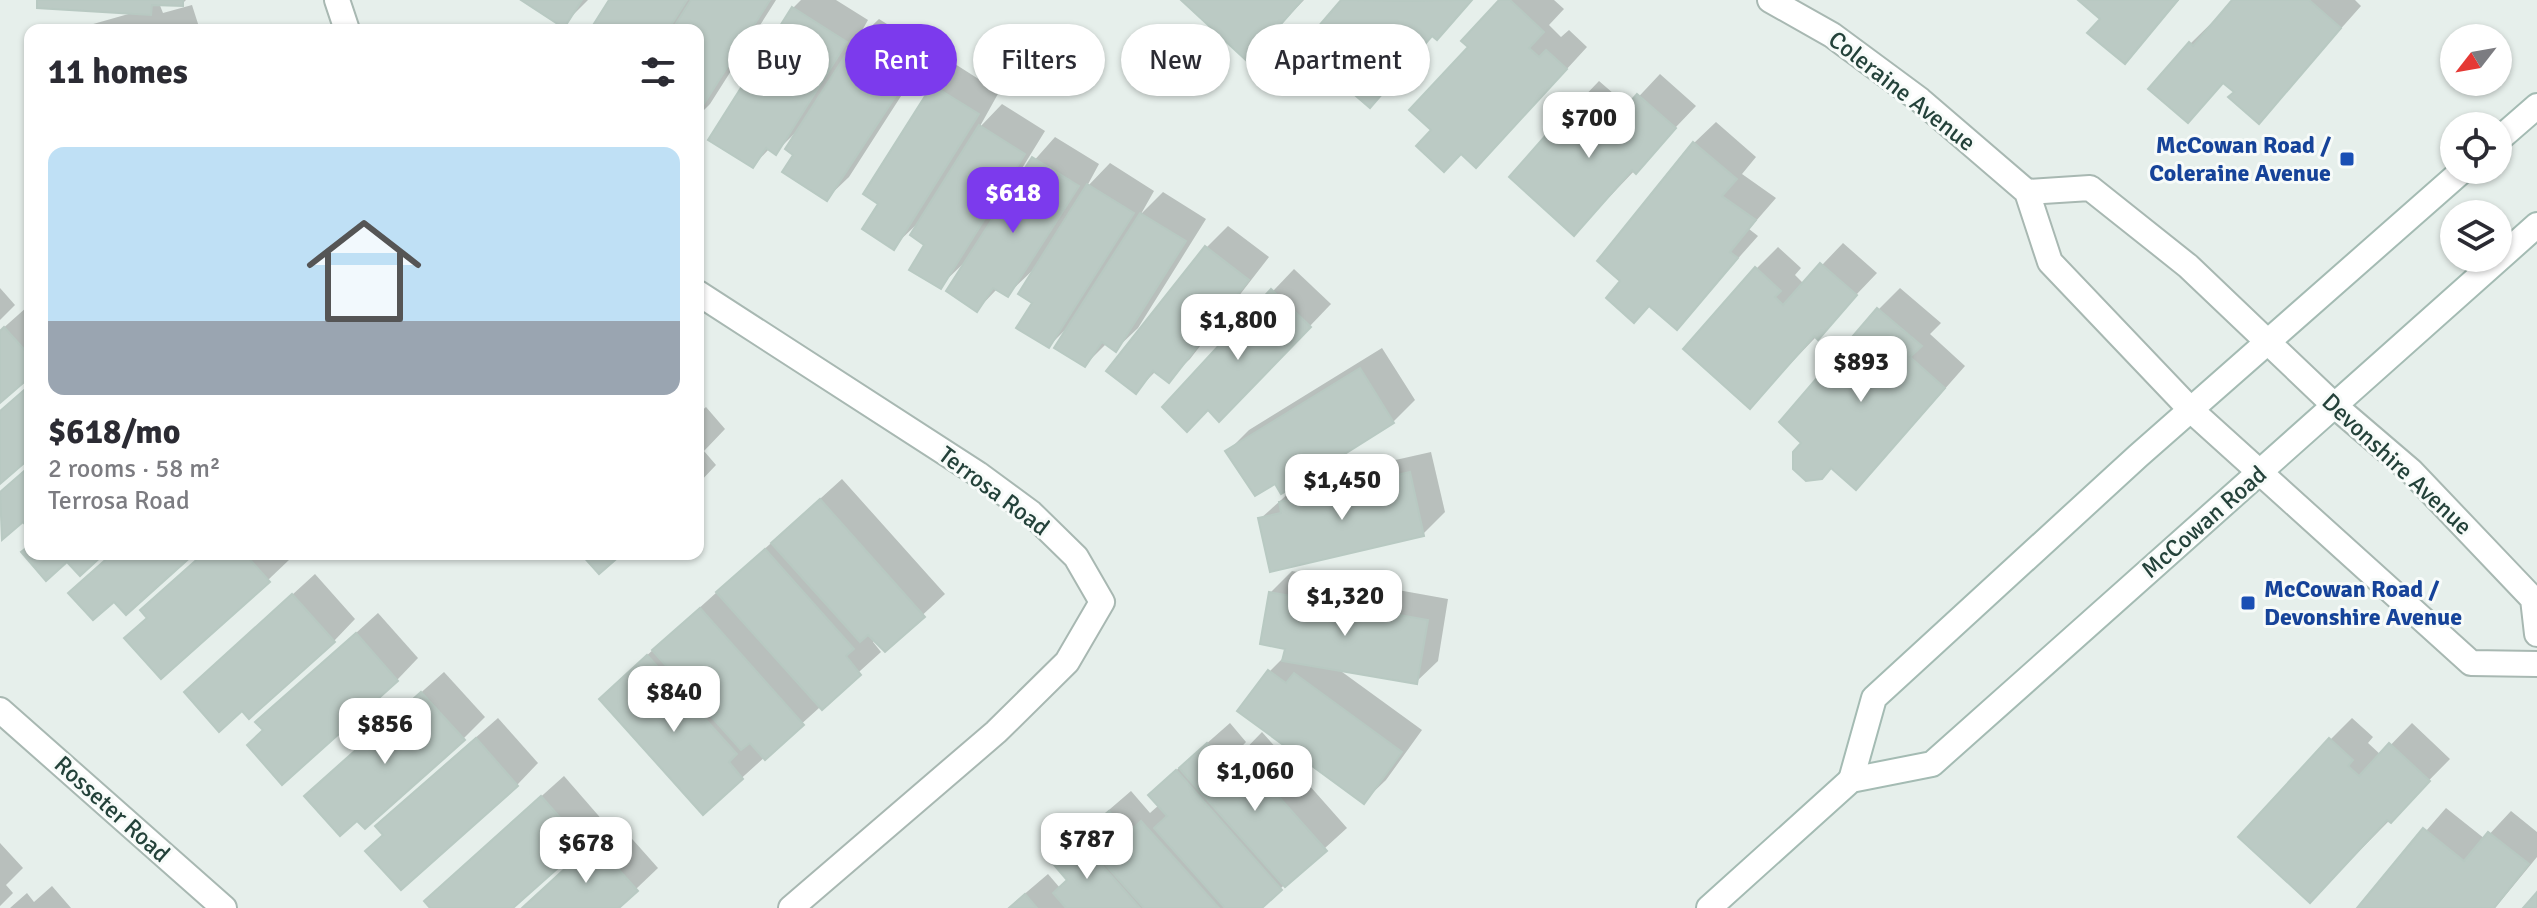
<!DOCTYPE html>
<html lang="en">
<head>
<meta charset="utf-8">
<style>
	body { margin:0; font-family:Signika,sans-serif; background:#f2f2f3; color:#2b2b33; height:100vh; display:flex; flex-direction:column; font-size:30px; white-space:nowrap }
	* { box-sizing:border-box; margin:0 }
	p { font-size:26px; color:#7c7c81 }
	.icon { flex:none; width:44px; height:44px; fill:none; stroke:currentColor; stroke-width:2; stroke-linecap:round; stroke-linejoin:round }
	.map { position:relative; flex:1; overflow:hidden }
	.side { position:absolute; left:24px; top:24px; width:680px; height:536px; display:flex; flex-direction:column; background:#fff; border-radius:16px; box-shadow:0 2px 6px #0004 }
	.side>* { flex:none }
	.banner { position:absolute; left:728px; top:24px; width:760px; height:72px; display:flex; gap:16px }
	.needle { width:52px; rotate:239deg }
	.fabs { position:absolute; left:2440px; top:24px; display:grid; gap:16px }
	.fabs a { display:grid; place-items:center; width:72px; height:72px; border-radius:50%; background:#fff; box-shadow:0 2px 6px #0004; font-size:40px }
	.price { position:absolute; translate:-50% -68px; padding:0 18px; border-radius:16px; background:#fff; color:#222; font-size:26px; line-height:52px; filter:drop-shadow(0 2px 4px #0008) }
	.price::after { content:''; position:absolute; left:50%; top:48px; width:24px; height:18px; margin-left:-12px; background:inherit; clip-path:polygon(0 0,100% 0,50% 100%) }
	.price.active { background:#7c3aed; color:#fff }
	ul { padding:0; list-style:none }
	li { display:grid; align-content:center; gap:16px; height:424px; padding:0 24px }
	li+li { border-top:2px solid #e1e1e2 }
	li span { display:grid; place-items:center; height:248px; border-radius:16px; color:#555 }
	li>.icon { margin-inline-start:auto }
	span .icon { width:144px; height:144px; fill:#fffc; stroke-width:1 }
	li b { font-size:34px }
	h2 { display:flex; justify-content:space-between; align-items:center; height:96px; padding:0 24px; font-size:34px }
	.pill { padding:0 28px; border-radius:36px; background:#fff; box-shadow:0 2px 6px #0004; font-size:28px; line-height:72px }
	.pill.active { background:#7c3aed; color:#fff }
	.map>svg:first-child { display:block }
	.shadow { fill:#0003 }
	.building { fill:#bbcac4; stroke:#b8c9c2; stroke-width:2 }
	.lines { fill:none; stroke-linecap:round; stroke-linejoin:round }
	.minor-casing { stroke:#a8b8b2; stroke-width:28 }
	.secondary-casing { stroke:#a4bbb3; stroke-width:28 }
	.minor { stroke:#fff; stroke-width:24 }
	.secondary { stroke:#fff; stroke-width:24 }
	.transit-dot { fill:#1a4fb4; stroke:#f7fbf9; stroke-width:3 }
	.labels { text-anchor:middle; stroke-width:6; stroke-linejoin:round; paint-order:stroke }
	.street-label { font-size:24px; fill:#24423a; stroke:#f7fbf9 }
	.transit-label { font-size:24px; font-weight:bold; fill:#164399; stroke:#f7fbf9; text-anchor:end }
</style>
</head>
<body>
<div class="map">
<svg width="2537" height="908" viewBox="0 0 2537 908">
	<rect width="100%" height="100%" fill="#e6efeb"/>
	<g class="shadow">
		<path d="M39,0H186L182,4L159,3L163,13L192,5L200,30H72L132,13Z"/>
		<path d="M525,0H588L564,24Z"/>
		<path d="M612,0H776L710,104L698,116V30H593Z"/>
		<path d="M801,0H836L868,20L856,41L879,19L930,51L849,177L827,198L796,154L795,133L776,152L770,148L753,166L793,8Z"/>
		<path d="M1184,0H1304L1248,59Z"/>
		<path d="M1344,0H1472L1433,35L1370,105L1303,48Z"/>
		<path d="M1501,0H1554L1564,9L1549,25L1561,37L1569,30L1587,47L1498,144L1434,129L1471,47Z"/>
		<path d="M2081,0H2179L2125,61L2103,18Z"/>
		<path d="M2235,0H2355L2361,6L2259,121L2237,91L2224,81L2188,120L2190,44Z"/>
		<path d="M955,64L999,92L979,128L1002,104L1045,131L1021,170L1024,172L1055,137L1099,164L1086,188L1110,163L1154,191L1141,214L1163,192L1206,219L1138,328L1116,349L1107,343L1085,365L1067,328L1049,346L1035,302L1034,269L1008,294L998,288L977,310L965,262L940,286L918,223L893,247L881,203L866,194L934,86Z"/>
		<path d="M1660,74L1696,106L1596,211L1578,103L1599,81L1629,107Z"/>
		<path d="M1716,122L1756,157L1742,174L1776,198L1749,229L1758,236L1677,327L1623,281L1694,143Z"/>
		<path d="M1228,226L1269,257L1190,359L1168,380L1156,371L1136,391L1109,370L1207,247Z"/>
		<path d="M1843,243L1877,273L1750,406L1756,269L1778,247L1801,268L1795,275L1804,284Z"/>
		<path d="M1294,269L1331,304L1241,398L1208,408L1164,406Z"/>
		<path d="M0,288L15,305L0,320Z"/>
		<path d="M1900,288L1941,323L1930,334L1965,366L1877,466L1804,443L1878,310Z"/>
		<path d="M27,307L30,374L0,401V331Z"/>
		<path d="M1382,348L1415,400L1393,422L1282,491L1276,481L1228,451L1249,430Z"/>
		<path d="M706,407L725,429L704,451L716,465L698,484V414Z"/>
		<path d="M1431,452L1445,512L1423,534L1260,519L1302,481Z"/>
		<path d="M30,466V527L24,519L2,537L0,492Z"/>
		<path d="M842,479L945,594L885,650L875,639L873,642L881,652L704,812L623,677Z"/>
		<path d="M203,554H285L290,559L268,580L149,617Z"/>
		<path d="M1292,571L1448,599L1438,661L1416,682L1338,669L1422,730L1386,780L1364,801L1269,672L1285,656L1287,647L1270,593Z"/>
		<path d="M315,574L355,619L334,641L249,716L242,708L186,692Z"/>
		<path d="M378,613L418,658L397,680L265,729L258,722Z"/>
		<path d="M444,672L485,717L463,739L357,819L329,775Z"/>
		<path d="M498,718L538,763L517,785L385,834L399,805Z"/>
		<path d="M2352,718L2373,737L2368,743L2381,755L2412,723L2450,759L2310,901L2330,740Z"/>
		<path d="M1230,723L1246,742L1231,758L1234,761L1262,732L1347,828L1259,908H1008L1048,874L1060,888L1069,879L1052,859L1131,791L1150,813L1159,805L1172,774Z"/>
		<path d="M564,776L604,822L510,908H432L448,880Z"/>
		<path d="M2446,808L2485,839L2511,811L2537,832V857L2495,908H2359Z"/>
		<path d="M617,822L658,868L616,908H523Z"/>
		<path d="M0,843L23,868L6,885L13,893L0,906Z"/>
		<path d="M52,886L71,908H10L27,893L34,902Z"/>
	</g>
	<g class="building">
		<path d="M37,0H183V6L152,5L151,15L37,8Z"/>
		<path d="M521,0H582L564,28Z"/>
		<path d="M609,0H687L668,30H590Z"/>
		<path d="M691,0H770L698,113V30H672Z"/>
		<path d="M1181,0H1302L1248,62Z"/>
		<path d="M1341,0L1402,1L1472,0L1437,40L1432,36L1370,108L1300,48Z"/>
		<path d="M1499,0H1510L1544,32L1529,48L1539,57L1546,50L1567,69L1476,168L1461,154L1444,172L1416,146L1431,130L1409,110L1468,47L1461,41Z"/>
		<path d="M2078,0H2178L2125,64L2087,33L2100,19Z"/>
		<path d="M2232,0H2309L2341,28L2259,124L2228,97L2234,92L2223,83L2188,123L2148,89L2189,42L2193,46Z"/>
		<path d="M792,7L847,42L776,155L766,148L753,168L708,140Z"/>
		<path d="M856,39L910,74L827,201L782,172L793,155L785,149Z"/>
		<path d="M932,85L979,114L894,250L862,229L878,204L863,194Z"/>
		<path d="M1637,94L1676,128L1636,174L1632,170L1574,236L1509,177L1576,101L1607,128Z"/>
		<path d="M979,125L1025,154L941,289L909,270L924,245L910,235Z"/>
		<path d="M1693,142L1737,179L1722,196L1756,220L1730,252L1738,258L1677,330L1649,306L1634,323L1606,298L1620,281L1597,261Z"/>
		<path d="M1032,157L1079,186L1008,297L993,288L977,312L946,291Z"/>
		<path d="M1087,184L1134,213L1049,348L1016,328L1032,303L1018,294Z"/>
		<path d="M1140,213L1186,241L1116,352L1102,342L1085,367L1054,348Z"/>
		<path d="M1205,246L1249,280L1169,383L1153,371L1136,394L1106,371Z"/>
		<path d="M1820,263L1857,295L1818,340L1814,336L1750,409L1683,349L1755,267L1781,291L1775,297L1783,305Z"/>
		<path d="M1271,289L1311,327L1219,422L1208,410L1187,432L1162,407Z"/>
		<path d="M1877,308L1922,346L1910,357L1945,388L1856,490L1831,468L1822,479L1806,481L1793,469V452L1801,443L1779,422Z"/>
		<path d="M4,327L30,356V377L0,403V331Z"/>
		<path d="M1360,368L1394,423L1281,494L1275,484L1255,496L1225,451Z"/>
		<path d="M30,385V458L0,484V411Z"/>
		<path d="M30,466V530L23,522L2,540L0,492Z"/>
		<path d="M1410,472L1424,536L1270,572L1258,518L1281,513L1279,502Z"/>
		<path d="M820,499L925,617L885,652L868,635L860,642L771,543Z"/>
		<path d="M30,545V554H104L80,576L67,562L46,581L21,552Z"/>
		<path d="M765,549L854,649L846,656L861,675L822,710L716,592Z"/>
		<path d="M112,554H194L126,615L114,602L93,620L68,593Z"/>
		<path d="M203,554H245L270,582L161,679L124,638L147,618L140,610Z"/>
		<path d="M581,554H622L599,574Z"/>
		<path d="M1269,592L1428,620L1417,684L1282,661L1285,649L1260,644Z"/>
		<path d="M292,594L335,642L249,719L242,711L219,732L184,692Z"/>
		<path d="M700,608L804,725L765,760L750,743L741,750L652,650Z"/>
		<path d="M356,633L398,681L282,785L247,745L263,730L255,722Z"/>
		<path d="M647,655L737,754L729,762L743,779L703,815L599,699Z"/>
		<path d="M1268,670L1286,683L1294,673L1402,752L1364,804L1237,711Z"/>
		<path d="M421,692L465,740L365,829L357,821L340,836L304,796Z"/>
		<path d="M476,738L518,786L401,890L365,851L383,835L375,826Z"/>
		<path d="M2329,738L2353,760L2348,766L2359,776L2389,743L2430,781L2391,823L2387,820L2310,903L2238,837Z"/>
		<path d="M1207,743L1225,764L1239,752L1327,851L1285,887L1179,768Z"/>
		<path d="M1176,770L1282,890L1262,908H1225L1154,828L1167,816L1148,795Z"/>
		<path d="M541,796L584,845L513,908H430L424,901Z"/>
		<path d="M1109,811L1128,833L1141,821L1219,908H1144L1080,836Z"/>
		<path d="M2423,828L2464,861L2488,832L2529,864L2494,908H2357Z"/>
		<path d="M1076,836L1140,908H1066L1053,893L1067,880L1049,859Z"/>
		<path d="M594,842L638,891L619,908H522Z"/>
		<path d="M2537,892V908H2523Z"/>
		<path d="M1025,894L1037,908H1009Z"/>
	</g>
	<g class="lines">
		<g class="minor-casing">
			<g id="minor">
				<path d="M337,0L347,30"/>
				<path d="M1770,0L1832,35L1920,100L2027,192L2050,262L2192,411L2471,663L2537,664"/>
				<path d="M2027,192L2090,188L2188,266L2335,406L2411,471L2533,599L2537,634"/>
				<path d="M698,293L978,474L1031,513L1076,557L1102,602L1067,662L996,732L791,908"/>
				<path d="M0,710L224,908"/>
			</g>
		</g>
		<g class="secondary-casing">
			<g id="secondary">
				<path d="M2498,140L2537,106"/>
				<path d="M1851,780L1874,698L2138,456L2463,170"/>
				<path d="M1709,908L1851,780L1932,764L2537,225"/>
			</g>
		</g>
		<use href="#minor" class="minor"/>
		<use href="#secondary" class="secondary"/>
	</g>
	<g class="transit-dot">
		<rect x="2339" y="151" width="16" height="16" rx="4"/>
		<rect x="2240" y="595" width="16" height="16" rx="4"/>
	</g>
	<g class="labels">
		<g class="street-label">
			<text transform="translate(1902 91) rotate(38)" y="8">Coleraine Avenue</text>
			<text transform="translate(2397 464) rotate(43)" y="8">Devonshire Avenue</text>
			<text transform="translate(994 491) rotate(37)" y="8">Terrosa Road</text>
			<text transform="translate(2204 522) rotate(-41)" y="8">McCowan Road</text>
			<text transform="translate(112 809) rotate(42)" y="8">Rosseter Road</text>
		</g>
		<g class="transit-label">
			<text x="2331" y="153">McCowan Road /<tspan x="2331" dy="28">Coleraine Avenue</tspan></text>
			<text x="2264" y="597" text-anchor="start">McCowan Road /<tspan x="2264" dy="28">Devonshire Avenue</tspan></text>
		</g>
	</g>
</svg>
<div class="fabs">
<a><svg class="needle" viewBox="-14 -14 28 28"><path d="M0-13l5 13h-10z" fill="#e53935"/><path d="M0 13l5-13h-10z" fill="#7c7c81"/></svg></a>
<a><svg class="icon" aria-label="locate" viewBox="0 0 24 24"><circle cx="12" cy="12" r="6"/><path d="M12 2v4M12 18v4M2 12h4M18 12h4"/></svg></a>
<a><svg class="icon" aria-label="layers" viewBox="0 0 24 24"><path d="M12 4l9 5-9 5-9-5zM3 14l9 5 9-5"/></svg></a>
</div>
<b class="price" style="left:1589px;top:160px">$700</b>
<b class="price active" style="left:1013px;top:235px">$618</b>
<b class="price" style="left:1238px;top:362px">$1,800</b>
<b class="price" style="left:1861px;top:404px">$893</b>
<b class="price" style="left:1342px;top:522px">$1,450</b>
<b class="price" style="left:1345px;top:638px">$1,320</b>
<b class="price" style="left:674px;top:734px">$840</b>
<b class="price" style="left:385px;top:766px">$856</b>
<b class="price" style="left:1255px;top:813px">$1,060</b>
<b class="price" style="left:1087px;top:881px">$787</b>
<b class="price" style="left:586px;top:885px">$678</b>
<div class="banner">
<a class="pill">Buy</a>
<a class="pill active">Rent</a>
<a class="pill">Filters</a>
<a class="pill">New</a>
<a class="pill">Apartment</a>
</div>
<section class="side">
<h2>11 homes<svg class="icon" aria-label="filters" viewBox="0 0 24 24"><path d="M4 7h16M4 17h16"/><circle cx="9" cy="7" r="2"/><circle cx="15" cy="17" r="2"/></svg></h2>
<ul>
<li><span style="background:linear-gradient(#bfe0f5 70%,#9aa5b1 0)"><svg class="icon" aria-label="home" viewBox="0 0 24 24"><path d="M3 11l9-7 9 7M6 9v11h12V9"/></svg></span><div><b>$618/mo</b><p>2 rooms · 58 m²</p><p>Terrosa Road</p></div></li>
</ul>
</section>
</div>
</body>
</html>
